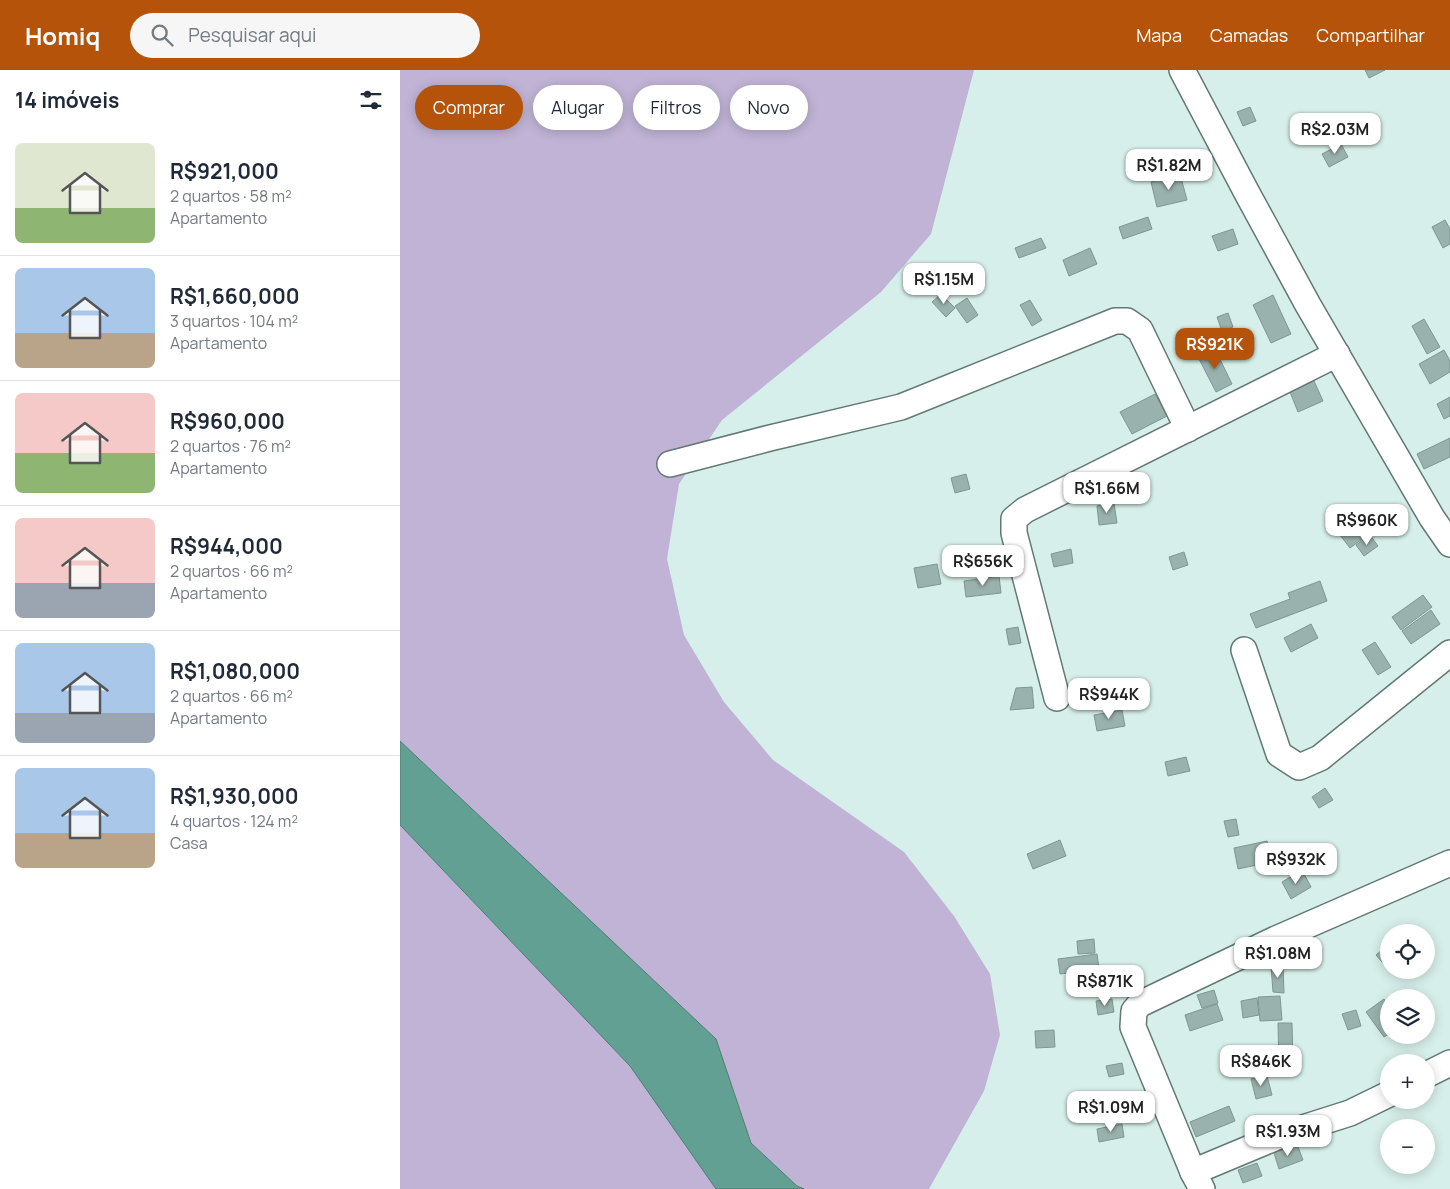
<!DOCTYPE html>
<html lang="pt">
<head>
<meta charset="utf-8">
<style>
	body { margin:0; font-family:Manrope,sans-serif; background:#f6f6f7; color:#1f2937; height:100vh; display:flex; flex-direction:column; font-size:19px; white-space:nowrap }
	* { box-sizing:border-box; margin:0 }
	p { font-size:16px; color:#747a83 }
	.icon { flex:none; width:28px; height:28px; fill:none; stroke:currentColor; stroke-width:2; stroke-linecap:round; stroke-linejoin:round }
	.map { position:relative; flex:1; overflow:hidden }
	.side { display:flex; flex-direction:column; background:#fff; width:400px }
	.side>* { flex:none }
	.guide { position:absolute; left:15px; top:15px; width:475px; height:45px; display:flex; gap:10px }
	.tools { position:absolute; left:980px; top:854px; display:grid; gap:10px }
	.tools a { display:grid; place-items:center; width:55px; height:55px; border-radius:50%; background:#fff; box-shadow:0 2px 12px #0003; font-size:25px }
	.price { position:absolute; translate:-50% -42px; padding:0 11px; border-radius:10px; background:#fff; color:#222; font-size:16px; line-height:32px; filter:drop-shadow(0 1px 2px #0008) }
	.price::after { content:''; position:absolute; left:50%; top:30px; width:15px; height:11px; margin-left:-8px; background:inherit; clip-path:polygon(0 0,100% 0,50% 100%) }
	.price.current { background:#b45309; color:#fff }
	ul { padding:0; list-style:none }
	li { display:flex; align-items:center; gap:15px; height:125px; padding:0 15px }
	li+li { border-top:1px solid #e0e1e3 }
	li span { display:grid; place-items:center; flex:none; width:140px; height:100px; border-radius:8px; color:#555 }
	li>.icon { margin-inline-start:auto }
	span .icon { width:60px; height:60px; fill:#fffc; stroke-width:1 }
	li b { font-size:21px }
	h2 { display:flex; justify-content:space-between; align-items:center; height:60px; padding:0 15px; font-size:21px }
	.pill { padding:0 18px; border-radius:22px; background:#fff; box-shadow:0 2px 12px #0003; font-size:18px; line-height:45px }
	.pill.current { background:#b45309; color:#fff }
	header { display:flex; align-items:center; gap:30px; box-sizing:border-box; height:70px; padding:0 25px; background:#b45309; color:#fff }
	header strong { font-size:24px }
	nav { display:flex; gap:28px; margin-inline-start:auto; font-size:18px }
	.search { width:350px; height:45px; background:#f6f6f7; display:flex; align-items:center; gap:12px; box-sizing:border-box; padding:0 18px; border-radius:28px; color:#747a83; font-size:19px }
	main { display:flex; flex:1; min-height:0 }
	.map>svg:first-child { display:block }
	.green { fill:#c0b3d5 }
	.water { fill:#62a094; stroke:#4e7d74 }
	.building { fill:#9ab2ad; stroke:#7f9691 }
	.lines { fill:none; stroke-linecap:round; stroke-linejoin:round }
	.minor-casing { stroke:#627873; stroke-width:28 }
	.minor { stroke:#fff; stroke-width:25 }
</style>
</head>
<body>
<header>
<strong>Homiq</strong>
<div class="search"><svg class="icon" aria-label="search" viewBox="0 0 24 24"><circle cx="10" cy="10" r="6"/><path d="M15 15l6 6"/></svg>Pesquisar aqui</div>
<nav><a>Mapa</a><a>Camadas</a><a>Compartilhar</a></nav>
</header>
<main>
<section class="side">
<h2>14 imóveis<svg class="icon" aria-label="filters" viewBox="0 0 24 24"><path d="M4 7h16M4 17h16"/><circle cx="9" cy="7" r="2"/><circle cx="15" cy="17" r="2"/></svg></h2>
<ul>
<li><span style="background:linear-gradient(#dfe7d0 65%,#8fb573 0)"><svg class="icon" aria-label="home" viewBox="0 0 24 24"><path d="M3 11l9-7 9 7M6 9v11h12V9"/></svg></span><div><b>R$921,000</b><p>2 quartos · 58 m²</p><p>Apartamento</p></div></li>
<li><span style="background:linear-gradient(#a9c7e8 65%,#b9a48a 0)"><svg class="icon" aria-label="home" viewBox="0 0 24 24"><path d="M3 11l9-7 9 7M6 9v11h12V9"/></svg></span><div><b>R$1,660,000</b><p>3 quartos · 104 m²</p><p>Apartamento</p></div></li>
<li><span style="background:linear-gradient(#f6c9c9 60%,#8fb573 0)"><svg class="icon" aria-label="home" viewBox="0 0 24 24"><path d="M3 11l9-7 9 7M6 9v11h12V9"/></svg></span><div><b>R$960,000</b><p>2 quartos · 76 m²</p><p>Apartamento</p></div></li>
<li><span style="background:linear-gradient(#f6c9c9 65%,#9aa5b1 0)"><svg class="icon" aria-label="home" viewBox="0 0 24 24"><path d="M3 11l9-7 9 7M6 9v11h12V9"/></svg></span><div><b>R$944,000</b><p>2 quartos · 66 m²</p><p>Apartamento</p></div></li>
<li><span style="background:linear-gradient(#a9c7e8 70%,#9aa5b1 0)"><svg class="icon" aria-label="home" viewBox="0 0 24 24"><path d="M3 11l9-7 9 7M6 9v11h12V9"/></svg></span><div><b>R$1,080,000</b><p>2 quartos · 66 m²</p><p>Apartamento</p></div></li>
<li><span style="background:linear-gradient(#a9c7e8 65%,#b9a48a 0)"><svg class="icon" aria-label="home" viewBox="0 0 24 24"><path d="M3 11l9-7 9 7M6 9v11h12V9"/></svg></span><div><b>R$1,930,000</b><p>4 quartos · 124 m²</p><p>Casa</p></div></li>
</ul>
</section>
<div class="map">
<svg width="1050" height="1119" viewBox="0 0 1050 1119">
	<rect width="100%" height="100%" fill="#d7efea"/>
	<g class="green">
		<path d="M0,0H574L531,164L481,222L322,350L279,414L267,489L284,565L324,632L373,690L504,782L554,846L590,904L600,965L584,1021L529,1119H404L397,1116L351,1073L316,969L0,671Z"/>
		<path d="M0,755L230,996L316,1119H0Z"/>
	</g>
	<path class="water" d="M0,671L316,969L351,1073L397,1116L404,1119H316L230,996L0,755Z"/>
	<g class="building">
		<path d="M965,0H985L969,8Z"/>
		<path d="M850,37L856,51L843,56L837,42Z"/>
		<path d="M941,74L948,87L929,97L922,84Z"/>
		<path d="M780,104L787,130L757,137L751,112Z"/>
		<path d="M748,147L752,159L723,169L719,157Z"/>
		<path d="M1045,150L1050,159V174L1043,178L1032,157Z"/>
		<path d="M833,159L838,174L818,181L812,166Z"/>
		<path d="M641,168L646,178L619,188L615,178Z"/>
		<path d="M690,178L697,194L669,206L663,190Z"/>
		<path d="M541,224L555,238L546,247L532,232Z"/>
		<path d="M873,225L891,264L871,273L853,235Z"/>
		<path d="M567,228L578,245L567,253L555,236Z"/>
		<path d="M630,230L642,250L632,256L620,235Z"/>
		<path d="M828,243L833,257L822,261L817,247Z"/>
		<path d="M1024,249L1040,277L1027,284L1012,256Z"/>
		<path d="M815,279L832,314L816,322L798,287Z"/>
		<path d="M1044,280L1050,291V302L1030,314L1019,294Z"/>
		<path d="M914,311L923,331L898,342L890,322Z"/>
		<path d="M755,324L767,346L732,364L720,342Z"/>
		<path d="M1050,327V346L1044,349L1037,334Z"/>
		<path d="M1050,368V387L1024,399L1017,384Z"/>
		<path d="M566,404L570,419L555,423L551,408Z"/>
		<path d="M714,433L717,453L699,455L697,436Z"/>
		<path d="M963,448L973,461L950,478L940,465Z"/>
		<path d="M970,465L978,476L964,486L956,475Z"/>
		<path d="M671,479L673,493L654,497L651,484Z"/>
		<path d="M784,482L788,495L773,500L769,487Z"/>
		<path d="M537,494L541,514L518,518L514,498Z"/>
		<path d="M599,506L601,523L566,527L564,511Z"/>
		<path d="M920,511L927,531L856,558L850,544L890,529L888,523Z"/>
		<path d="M1023,525L1032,537L1001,560L992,547Z"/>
		<path d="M1031,540L1040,554L1011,574L1002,561Z"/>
		<path d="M911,554L918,568L891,582L884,568Z"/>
		<path d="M618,557L621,573L609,575L606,559Z"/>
		<path d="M975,572L991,597L978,605L962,580Z"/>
		<path d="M632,617L634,638L610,640L616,618Z"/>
		<path d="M722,640L725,656L697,661L694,645Z"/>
		<path d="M786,687L790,701L768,706L765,692Z"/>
		<path d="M925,718L933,730L919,738L912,727Z"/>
		<path d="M836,749L839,765L828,767L824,751Z"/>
		<path d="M660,770L666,786L633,799L627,784Z"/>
		<path d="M867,771L871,792L838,799L834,778Z"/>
		<path d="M902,800L911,817L891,829L882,812Z"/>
		<path d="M694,869L695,883L678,884L677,871Z"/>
		<path d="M989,874V898L988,899L976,885Z"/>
		<path d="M697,884L699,899L660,904L658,889Z"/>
		<path d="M871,896H883L884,923L873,922Z"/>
		<path d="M814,920L818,933L802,938L797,925Z"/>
		<path d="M880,926L882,950L860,951L858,927Z"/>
		<path d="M857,928L859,945L843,948L841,931Z"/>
		<path d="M712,929L714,942L698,945L696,931Z"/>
		<path d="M984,929L989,937V964L984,967L966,942Z"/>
		<path d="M817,934L823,950L790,961L785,945Z"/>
		<path d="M956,940L961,956L948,960L942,944Z"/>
		<path d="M878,953H892L893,996L879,997Z"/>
		<path d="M654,960L655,977L636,978L635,961Z"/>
		<path d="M722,993L724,1004L709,1007L706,996Z"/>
		<path d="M867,1006L872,1025L856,1029L851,1009Z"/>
		<path d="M829,1036L835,1051L796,1067L790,1052Z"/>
		<path d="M722,1054L724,1067L699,1072L697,1059Z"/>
		<path d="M897,1074L903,1090L879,1099L874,1083Z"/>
		<path d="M857,1093L862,1106L843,1113L838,1100Z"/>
	</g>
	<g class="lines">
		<g class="minor-casing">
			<g id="minor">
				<path d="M782,0L847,123L908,235L1032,448L1050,474"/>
				<path d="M270,394L370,368L501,337L715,251H727L740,260L788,359"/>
				<path d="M844,580L879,684L899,697L920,688L1050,583"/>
				<path d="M657,628L614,463V449L625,440L937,284"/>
				<path d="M1026,1005L1050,993"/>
				<path d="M793,1102L884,1064L950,1043L989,1024"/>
				<path d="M802,1119L793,1102L733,957L734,941L740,934L876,869L1050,793"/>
			</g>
		</g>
		<use href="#minor" class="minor"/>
	</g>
</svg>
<div class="tools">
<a><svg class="icon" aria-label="locate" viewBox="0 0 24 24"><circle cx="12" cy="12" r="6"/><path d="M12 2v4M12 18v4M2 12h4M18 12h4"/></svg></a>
<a><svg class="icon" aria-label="layers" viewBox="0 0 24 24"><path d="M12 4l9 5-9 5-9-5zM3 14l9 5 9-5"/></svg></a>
<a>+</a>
<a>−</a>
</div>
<b class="price" style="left:935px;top:85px">R$2.03M</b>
<b class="price" style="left:769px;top:121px">R$1.82M</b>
<b class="price" style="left:544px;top:235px">R$1.15M</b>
<b class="price current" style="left:815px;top:300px">R$921K</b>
<b class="price" style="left:707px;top:444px">R$1.66M</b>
<b class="price" style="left:967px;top:476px">R$960K</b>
<b class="price" style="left:583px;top:517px">R$656K</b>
<b class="price" style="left:709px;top:650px">R$944K</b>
<b class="price" style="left:896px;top:815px">R$932K</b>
<b class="price" style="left:878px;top:909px">R$1.08M</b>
<b class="price" style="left:705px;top:937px">R$871K</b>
<b class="price" style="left:861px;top:1017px">R$846K</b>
<b class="price" style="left:711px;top:1063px">R$1.09M</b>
<b class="price" style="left:888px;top:1087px">R$1.93M</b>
<div class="guide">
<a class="pill current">Comprar</a>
<a class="pill">Alugar</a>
<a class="pill">Filtros</a>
<a class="pill">Novo</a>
</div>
</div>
</main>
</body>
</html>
